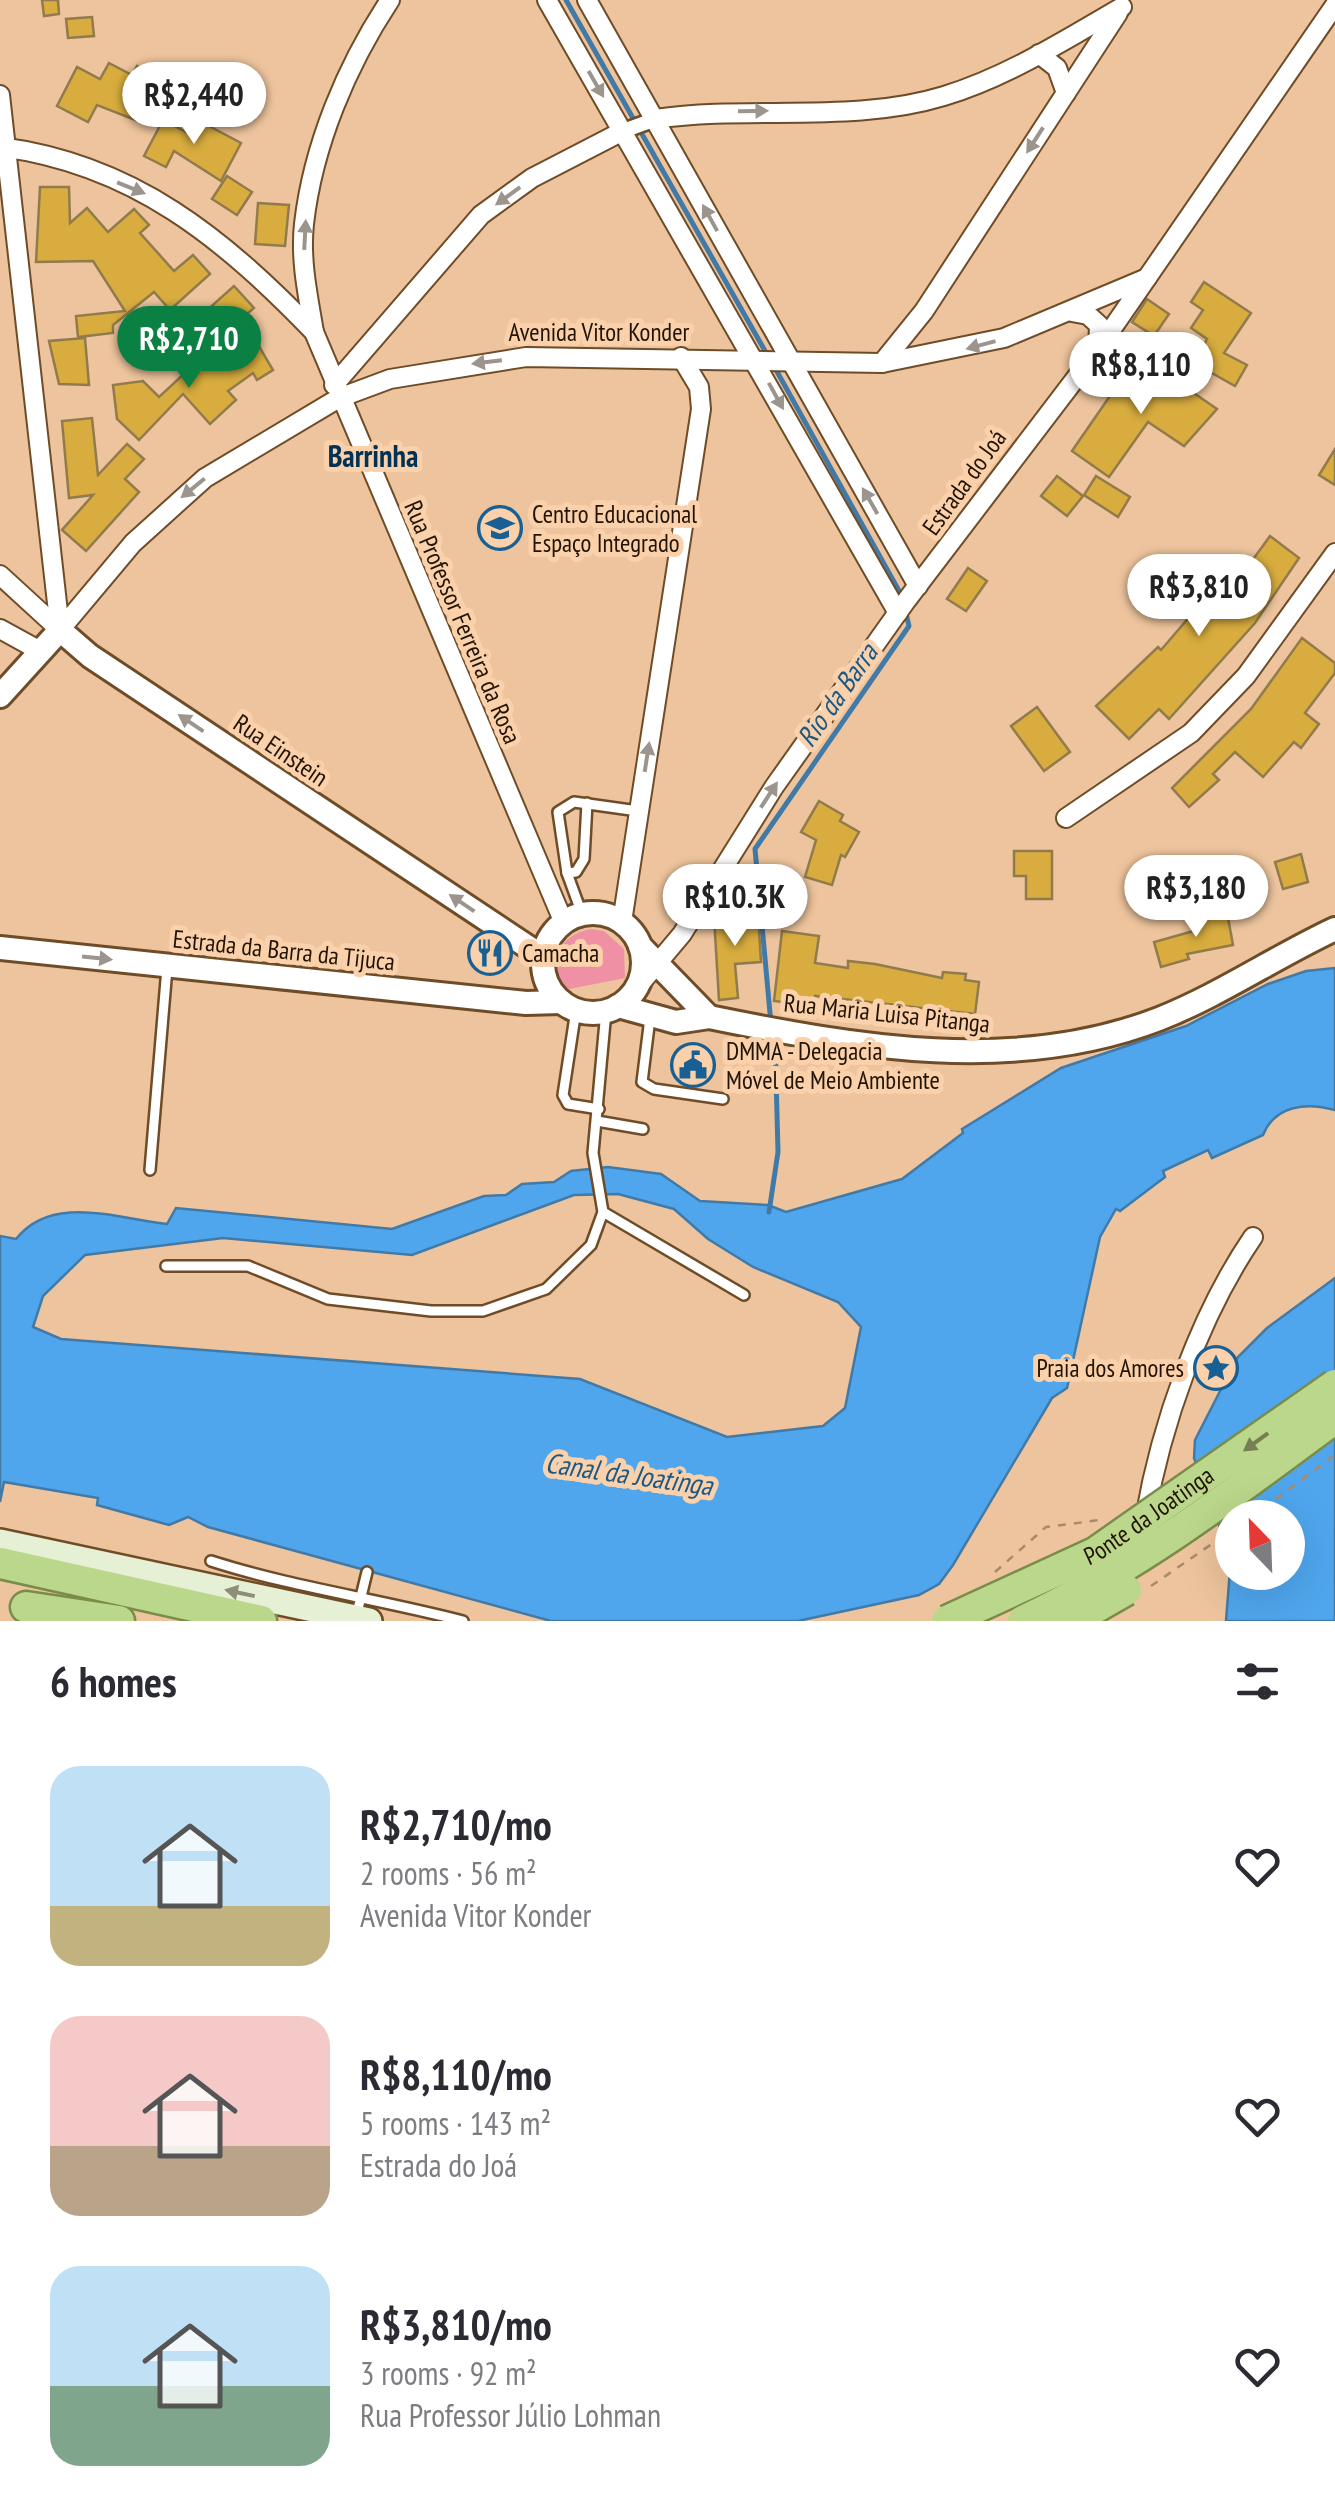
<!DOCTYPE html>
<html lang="en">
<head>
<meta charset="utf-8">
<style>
	body { margin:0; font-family:"PT Sans Narrow",sans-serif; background:#f2f2f3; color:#2b2b33; height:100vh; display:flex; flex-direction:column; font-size:38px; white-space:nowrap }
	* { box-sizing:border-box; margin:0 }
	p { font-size:32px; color:#7c7c81 }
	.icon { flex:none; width:55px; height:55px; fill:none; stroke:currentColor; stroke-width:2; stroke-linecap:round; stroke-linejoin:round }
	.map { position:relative; height:1621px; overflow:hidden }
	.sheet { display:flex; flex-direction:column; background:#fff; flex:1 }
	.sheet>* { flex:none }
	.needle { width:65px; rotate:337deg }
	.controls { position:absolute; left:1215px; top:1500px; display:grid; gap:20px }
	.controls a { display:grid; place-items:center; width:90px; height:90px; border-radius:50%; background:#fff; box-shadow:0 10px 40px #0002; font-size:50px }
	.price { position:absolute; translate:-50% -85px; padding:0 22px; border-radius:35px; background:#fff; color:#222; font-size:32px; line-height:65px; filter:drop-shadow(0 2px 5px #0008) }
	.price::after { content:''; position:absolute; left:50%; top:60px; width:30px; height:22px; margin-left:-15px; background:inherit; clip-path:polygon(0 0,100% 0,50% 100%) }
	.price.on { background:#0b8043; color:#fff }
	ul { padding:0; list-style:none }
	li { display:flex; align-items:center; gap:30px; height:250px; padding:0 50px }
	li span { display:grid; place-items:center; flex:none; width:280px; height:200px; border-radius:30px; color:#555 }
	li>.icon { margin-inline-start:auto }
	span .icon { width:120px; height:120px; fill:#fffc; stroke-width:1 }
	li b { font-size:42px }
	h2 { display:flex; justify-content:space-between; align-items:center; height:120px; padding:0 50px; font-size:42px }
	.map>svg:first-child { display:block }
	.green { fill:#ef90a5 }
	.water { fill:#4fa6ed; stroke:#427aa7; stroke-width:2.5; fill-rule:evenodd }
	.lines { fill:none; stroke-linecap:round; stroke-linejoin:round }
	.stream { stroke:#427aa7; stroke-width:5 }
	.building { fill:#d8ac3e; stroke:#917b4c; stroke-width:2.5 }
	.service-casing { stroke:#6e4c27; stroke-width:14 }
	.pedestrian-casing { stroke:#6e4c27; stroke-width:19 }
	.minor-casing { stroke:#6e4c27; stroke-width:22 }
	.tertiary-casing { stroke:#6e4c27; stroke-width:28 }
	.secondary-casing { stroke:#6e4c27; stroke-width:30 }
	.trunk-casing { stroke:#7a8c49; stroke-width:35 }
	.path { stroke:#aa8a6b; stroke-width:2.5; stroke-dasharray:8 8; stroke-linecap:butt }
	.service { stroke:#fff; stroke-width:9 }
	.pedestrian { stroke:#fff; stroke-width:14 }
	.minor { stroke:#fff; stroke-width:18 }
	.tertiary { stroke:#fff; stroke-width:22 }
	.secondary { stroke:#e6f0d4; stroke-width:25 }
	.trunk { stroke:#bbd78b; stroke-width:30 }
	.trunk-bridge-casing { stroke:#7a8c49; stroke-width:35; stroke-linecap:butt }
	.path-bridge { stroke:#aa8a6b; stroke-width:2.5; stroke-dasharray:8 8; stroke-linecap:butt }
	.trunk-bridge { stroke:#bbd78b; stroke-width:30 }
	.oneway { fill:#9c958e }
	.oneway2 { fill:#767f4f }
	.oneway3 { fill:#8e8d77 }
	.labels { text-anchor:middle; stroke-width:10; stroke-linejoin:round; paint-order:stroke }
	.street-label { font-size:25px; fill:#221405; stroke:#fad1aa }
	.poi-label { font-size:25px; fill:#221405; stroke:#fad1aa; text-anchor:start }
	.water-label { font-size:28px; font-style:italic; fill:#1b5987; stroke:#fad1aa }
	.quarter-label { font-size:30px; font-weight:bold; fill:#003256; stroke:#fad1aa }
</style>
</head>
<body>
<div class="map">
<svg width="1335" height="1621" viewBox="0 0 1335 1621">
	<rect width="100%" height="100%" fill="#edc49d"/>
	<path class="green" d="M591,929L604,931L624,949L625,978L564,990C547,962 558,935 591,929Z"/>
	<g class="water">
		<path d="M1335,968V1110C1307,1102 1275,1105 1263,1135L1212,1158L1208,1150L1163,1171L1165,1177L1120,1211L1116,1209L1100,1237L1067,1388L1052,1398L953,1565L939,1584L919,1595L798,1621H551L208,1527L188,1517L169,1525L97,1505L98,1498L4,1482L0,1502V1236L16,1239C52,1193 119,1219 167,1224L176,1208L392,1229L484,1196L506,1195L522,1184L554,1182L571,1171L608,1167L661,1174L700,1201L768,1205L786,1212L902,1179L963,1133L962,1129L1061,1068L1186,1026L1268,984L1306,971ZM618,1194L674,1209L708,1239L753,1267L838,1302L861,1327L845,1408L823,1426L727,1437L580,1379L61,1339L33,1327L43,1296L85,1255L223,1238L412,1255L574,1195Z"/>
		<path d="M1335,1278V1621H1226L1231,1557L1194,1458L1195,1440L1237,1358L1267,1328ZM1232,1518H1288V1572H1232Z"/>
	</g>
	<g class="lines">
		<g class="stream">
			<path d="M566,0L769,358"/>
			<path d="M775,368L903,598"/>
			<path d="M771,1024L755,849L909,626L905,609"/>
			<path d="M769,1212L778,1152L775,1039"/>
		</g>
	</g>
	<g class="building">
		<path d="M42,0H58L59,14L44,16Z"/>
		<path d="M92,17L94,36L68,38L66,19Z"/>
		<path d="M109,63L132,75L137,66L161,78L138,121L97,105L88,122L57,106L77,67L100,79Z"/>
		<path d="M194,118L241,143L221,181L174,151L166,167L144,156L163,120L186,132Z"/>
		<path d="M227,176L252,192L237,215L212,199Z"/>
		<path d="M40,187H69L70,223L87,208L108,232L134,209L149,225L140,233L174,271L193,255L210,274L170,310L154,292L113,325V333L78,337L76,316L125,311L93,261L36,262Z"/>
		<path d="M258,203L289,205L285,246L255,244Z"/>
		<path d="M1204,282L1251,313L1224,353L1247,365L1235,386L1194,363L1207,339L1191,328L1203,310L1191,302Z"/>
		<path d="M234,286L254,308L216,341L197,319Z"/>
		<path d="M1147,299L1169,314L1154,336L1132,322Z"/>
		<path d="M85,338L89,385L59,384L49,341Z"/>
		<path d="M257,343L273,370L257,380L253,373L228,391L236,400L210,424L183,394L139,440L117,419L113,385L143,381L159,397L199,360L207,369L229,353L232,358Z"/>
		<path d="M1132,364L1147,374L1153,365L1217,409L1184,446L1148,422L1109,477L1072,451Z"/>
		<path d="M92,418L98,475L127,444L144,459L125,479L139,492L86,551L62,530L93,495L69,498L62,421Z"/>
		<path d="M1335,449V485L1319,475Z"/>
		<path d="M1057,476L1083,496L1067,516L1041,496Z"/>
		<path d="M1096,476L1130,497L1118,517L1084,495Z"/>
		<path d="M1270,536L1299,558L1255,623L1169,719L1159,709L1129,739L1096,706L1158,647L1161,650L1197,608L1177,594L1193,571L1218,589L1237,563L1246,569Z"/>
		<path d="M968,568L987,581L966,611L947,599Z"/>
		<path d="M1302,638L1335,663V673L1305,713L1319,724L1301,748L1294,742L1263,777L1235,752L1213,774L1219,780L1189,807L1172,788L1251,709Z"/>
		<path d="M1037,707L1070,752L1044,771L1011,726Z"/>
		<path d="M819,801L843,815L840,821L859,832L845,857L841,855L832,885L805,877L816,840L801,832Z"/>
		<path d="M1014,851H1052V899H1026V876H1014Z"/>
		<path d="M1301,854L1308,882L1283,889L1275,862Z"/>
		<path d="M1227,912L1233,945L1187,954L1189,959L1161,967L1154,942L1197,930L1195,918Z"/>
		<path d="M758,914L761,962L735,964L738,998L719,1000L714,917Z"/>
		<path d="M782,931L819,936L815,963L848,968V961L875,964L942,978L943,972L966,974L965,980L979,982L975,1014L815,996L814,1006L774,1001Z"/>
	</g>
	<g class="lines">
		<g class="service-casing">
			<g id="service">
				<path d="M567,873L576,872L584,859L587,803"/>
				<path d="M582,914L567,873L558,812L574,802L638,811"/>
				<path d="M576,1010L563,1095L568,1104L599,1109"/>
				<path d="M650,1018L642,1082L654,1089L723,1099"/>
				<path d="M597,1121L643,1129"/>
				<path d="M150,1170L167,968"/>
				<path d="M603,1212L744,1295"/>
				<path d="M166,1266H248L328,1299L431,1311H483L546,1289L591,1245L603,1212L593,1153L606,1011"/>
				<path d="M211,1561C292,1587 379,1599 463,1621"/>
				<path d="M356,1617L367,1572"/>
			</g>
		</g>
		<g class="pedestrian-casing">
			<path id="pedestrian" d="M623,131L656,119"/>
		</g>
		<g class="minor-casing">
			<g id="minor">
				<path d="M390,0C347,65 313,145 304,224C300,260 308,296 314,332L564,923"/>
				<path d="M547,0L898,613"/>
				<path d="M587,0L918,586"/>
				<path d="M1039,54L1057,68L1066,93"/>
				<path d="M0,95L60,630"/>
				<path d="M656,119C750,105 853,124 944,96C1007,77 1065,40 1122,7"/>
				<path d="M0,147C134,164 224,239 314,332"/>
				<path d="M1072,312L1088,315L1099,325L1098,349"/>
				<path d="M882,363L924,311L1118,13"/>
				<path d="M334,385L481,215L532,178L623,131"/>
				<path d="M0,575L60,630"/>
				<path d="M0,629L42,652"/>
				<path d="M60,630L133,543L205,478L339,398L390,379L526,357L882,363L1004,338L1147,278"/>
				<path d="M1066,818L1191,733L1246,676L1335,553"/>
				<path d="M622,922L701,409L699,387L681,357"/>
				<path d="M635,990L682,934L774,787L906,601L1098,349L1335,5"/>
				<path d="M1145,1518C1161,1425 1199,1316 1253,1237"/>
			</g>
		</g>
		<g class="tertiary-casing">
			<g id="tertiary">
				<path d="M0,696L60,630L90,656L543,957"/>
				<circle cx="593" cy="963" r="50"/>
				<path d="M640,946L709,1017"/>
				<path d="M0,948L526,1003L562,1002"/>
				<path d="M618,1006L676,1022L709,1017C856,1047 1014,1075 1159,1019C1220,995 1275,957 1335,929"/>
			</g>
		</g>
		<g class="secondary-casing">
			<path id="secondary" d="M0,1542L369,1621"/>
		</g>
		<g class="trunk-casing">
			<g id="trunk">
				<path d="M0,1563L261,1621"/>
				<path d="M26,1607L119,1621"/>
			</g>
		</g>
		<g class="path">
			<path d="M1250,1518L1335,1455"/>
			<path d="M995,1572L1046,1527L1100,1520"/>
		</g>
		<use href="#service" class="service"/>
		<use href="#pedestrian" class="pedestrian"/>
		<use href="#minor" class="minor"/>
		<use href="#tertiary" class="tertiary"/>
		<use href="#secondary" class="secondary"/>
		<use href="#trunk" class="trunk"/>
		<g class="trunk-bridge-casing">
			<g id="trunk-bridge">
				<path id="s1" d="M947,1621L1095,1553L1335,1385"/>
				<path d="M1023,1621C1137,1568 1235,1492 1335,1418"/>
				<path d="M1072,1621L1126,1590"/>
			</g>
		</g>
		<path class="path-bridge" d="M1151,1586L1232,1530"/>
		<use href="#trunk-bridge" class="trunk-bridge"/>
	</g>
	<defs><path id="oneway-solid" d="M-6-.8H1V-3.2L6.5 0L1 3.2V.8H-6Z" transform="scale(2.5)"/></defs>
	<g class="oneway">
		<use href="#oneway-solid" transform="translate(596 84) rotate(60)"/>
		<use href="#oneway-solid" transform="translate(753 111) rotate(-1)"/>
		<use href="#oneway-solid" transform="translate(1035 140) rotate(123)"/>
		<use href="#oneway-solid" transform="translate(131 188) rotate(22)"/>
		<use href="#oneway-solid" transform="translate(508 196) rotate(144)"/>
		<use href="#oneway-solid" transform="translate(710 218) rotate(-119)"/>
		<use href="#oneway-solid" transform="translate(305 235) rotate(-87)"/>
		<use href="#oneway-solid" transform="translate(981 345) rotate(165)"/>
		<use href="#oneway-solid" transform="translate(487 362) rotate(173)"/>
		<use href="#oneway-solid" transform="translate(776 396) rotate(61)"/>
		<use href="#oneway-solid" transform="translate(193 488) rotate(141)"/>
		<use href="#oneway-solid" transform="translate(870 501) rotate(-120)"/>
		<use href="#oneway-solid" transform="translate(191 723) rotate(-146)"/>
		<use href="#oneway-solid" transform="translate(647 757) rotate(-81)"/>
		<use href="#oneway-solid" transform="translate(769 795) rotate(-57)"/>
		<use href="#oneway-solid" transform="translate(462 903) rotate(-146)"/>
		<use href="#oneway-solid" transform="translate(97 958) rotate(6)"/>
	</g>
	<use class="oneway2" href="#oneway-solid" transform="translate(1256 1442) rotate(144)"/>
	<use class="oneway3" href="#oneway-solid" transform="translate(240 1593) rotate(-168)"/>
	<defs>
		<g id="school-ring" transform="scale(2.25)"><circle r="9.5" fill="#fad1aa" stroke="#185f93" stroke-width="1.5"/><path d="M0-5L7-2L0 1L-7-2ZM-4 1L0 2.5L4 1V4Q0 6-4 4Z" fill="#185f93"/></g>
		<g id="restaurant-ring" transform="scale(2.25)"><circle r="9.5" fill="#fad1aa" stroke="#185f93" stroke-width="1.5"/><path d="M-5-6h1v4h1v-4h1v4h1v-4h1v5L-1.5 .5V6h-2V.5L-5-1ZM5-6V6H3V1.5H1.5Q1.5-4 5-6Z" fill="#185f93"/></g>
		<g id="civic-ring" transform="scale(2.25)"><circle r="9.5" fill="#fad1aa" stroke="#185f93" stroke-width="1.5"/><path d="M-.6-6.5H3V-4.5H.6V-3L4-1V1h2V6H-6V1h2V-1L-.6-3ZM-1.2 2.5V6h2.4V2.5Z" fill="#185f93"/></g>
		<g id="sight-ring" transform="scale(2.25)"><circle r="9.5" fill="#fad1aa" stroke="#185f93" stroke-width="1.5"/><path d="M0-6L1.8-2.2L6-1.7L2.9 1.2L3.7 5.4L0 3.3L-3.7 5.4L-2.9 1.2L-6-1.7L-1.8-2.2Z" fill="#185f93"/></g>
	</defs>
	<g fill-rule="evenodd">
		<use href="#school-ring" x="500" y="528"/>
		<use href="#restaurant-ring" x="490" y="953"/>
		<use href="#civic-ring" x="693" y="1065"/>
		<use href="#sight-ring" x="1216" y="1368"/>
	</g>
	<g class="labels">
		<g class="street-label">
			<text x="599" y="341">Avenida Vitor Konder</text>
			<text transform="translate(964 482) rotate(-54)" y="9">Estrada do Joá</text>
			<text transform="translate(463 622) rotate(67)" y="9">Rua Professor Ferreira da Rosa</text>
			<text transform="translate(281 750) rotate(34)" y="9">Rua Einstein</text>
			<text transform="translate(284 950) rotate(6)" y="9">Estrada da Barra da Tijuca</text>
			<text transform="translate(887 1013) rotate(6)" y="9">Rua Maria Luisa Pitanga</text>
			<text dy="9" stroke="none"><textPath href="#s1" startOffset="228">Ponte da Joatinga</textPath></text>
		</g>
		<g class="poi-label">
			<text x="532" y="523">Centro Educacional<tspan x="532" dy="29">Espaço Integrado</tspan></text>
			<text x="522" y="962">Camacha</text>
			<text x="726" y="1060">DMMA - Delegacia<tspan x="726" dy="29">Móvel de Meio Ambiente</tspan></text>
			<text x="1184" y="1377" text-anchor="end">Praia dos Amores</text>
		</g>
		<g class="water-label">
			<text transform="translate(837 695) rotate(-55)" y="10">Rio da Barra</text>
			<text transform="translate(629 1474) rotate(8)" y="10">Canal da Joatinga</text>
		</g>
		<g class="quarter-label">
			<text x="373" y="467">Barrinha</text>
		</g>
	</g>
</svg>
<div class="controls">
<a><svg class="needle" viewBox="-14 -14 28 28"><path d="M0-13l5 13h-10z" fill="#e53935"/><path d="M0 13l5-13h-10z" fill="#7c7c81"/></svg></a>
</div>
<b class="price" style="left:194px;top:147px">R$2,440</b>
<b class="price on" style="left:189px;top:391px">R$2,710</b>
<b class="price" style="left:1141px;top:417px">R$8,110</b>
<b class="price" style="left:1199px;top:639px">R$3,810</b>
<b class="price" style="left:1196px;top:940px">R$3,180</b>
<b class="price" style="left:735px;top:949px">R$10.3K</b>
</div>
<section class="sheet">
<h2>6 homes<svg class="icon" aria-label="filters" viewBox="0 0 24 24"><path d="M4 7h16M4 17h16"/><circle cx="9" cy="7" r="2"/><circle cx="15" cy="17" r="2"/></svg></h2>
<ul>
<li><span style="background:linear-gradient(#bfe0f5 70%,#c2b280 0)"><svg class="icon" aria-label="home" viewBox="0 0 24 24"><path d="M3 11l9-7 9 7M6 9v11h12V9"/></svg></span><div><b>R$2,710/mo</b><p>2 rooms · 56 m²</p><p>Avenida Vitor Konder</p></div><svg class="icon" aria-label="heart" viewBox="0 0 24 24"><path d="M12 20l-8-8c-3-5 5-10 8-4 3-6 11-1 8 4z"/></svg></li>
<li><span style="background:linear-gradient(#f6c9c9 65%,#b9a48a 0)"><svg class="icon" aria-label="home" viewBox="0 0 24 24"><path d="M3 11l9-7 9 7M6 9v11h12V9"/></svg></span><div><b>R$8,110/mo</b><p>5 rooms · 143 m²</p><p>Estrada do Joá</p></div><svg class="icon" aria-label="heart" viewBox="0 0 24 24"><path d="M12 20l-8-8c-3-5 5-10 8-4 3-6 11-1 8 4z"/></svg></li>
<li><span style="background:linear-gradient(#bfe0f5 60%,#7fa58c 0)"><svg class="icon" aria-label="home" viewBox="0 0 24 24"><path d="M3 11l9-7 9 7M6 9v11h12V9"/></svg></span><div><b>R$3,810/mo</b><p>3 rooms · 92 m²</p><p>Rua Professor Júlio Lohman</p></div><svg class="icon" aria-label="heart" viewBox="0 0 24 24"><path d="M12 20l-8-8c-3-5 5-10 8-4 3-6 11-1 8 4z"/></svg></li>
</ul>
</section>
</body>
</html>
